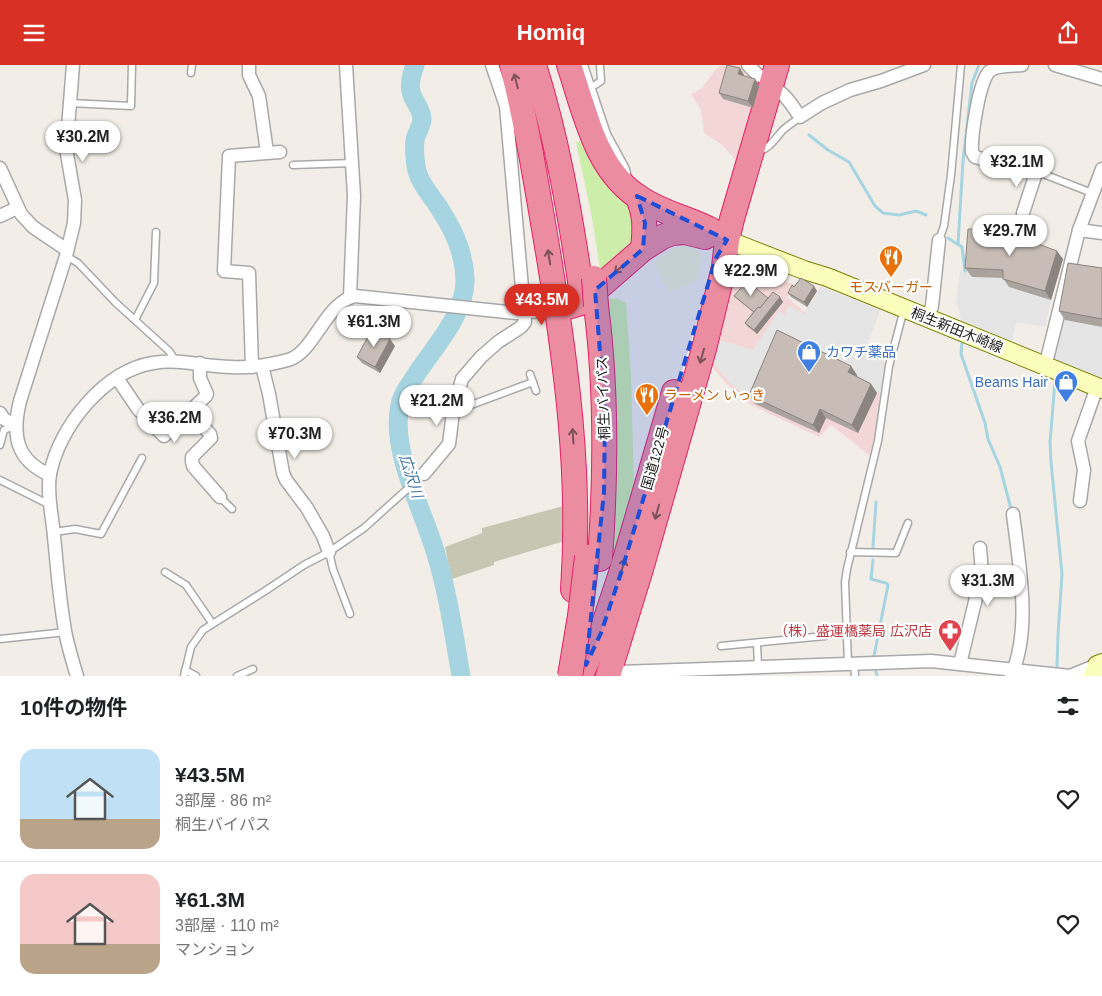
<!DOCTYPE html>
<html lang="ja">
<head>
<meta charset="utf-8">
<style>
	body { margin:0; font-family:Helvetica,"Noto Sans JP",sans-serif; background:#f6f6f6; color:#202124; height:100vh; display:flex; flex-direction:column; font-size:19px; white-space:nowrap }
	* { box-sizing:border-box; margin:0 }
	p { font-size:16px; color:#757577 }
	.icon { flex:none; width:28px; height:28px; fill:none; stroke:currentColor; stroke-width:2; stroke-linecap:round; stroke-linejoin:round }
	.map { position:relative; height:611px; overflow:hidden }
	.side { display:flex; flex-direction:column; background:#fff; flex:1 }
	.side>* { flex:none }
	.price { position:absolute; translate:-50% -42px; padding:0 11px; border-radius:18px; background:#fff; color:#222; font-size:16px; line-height:32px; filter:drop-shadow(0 1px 2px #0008) }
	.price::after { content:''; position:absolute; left:50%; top:30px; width:15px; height:11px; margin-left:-8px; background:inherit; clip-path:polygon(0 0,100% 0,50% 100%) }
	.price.active { background:#d93025; color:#fff }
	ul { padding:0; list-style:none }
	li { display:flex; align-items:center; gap:15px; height:125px; padding:0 20px }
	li+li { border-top:1px solid #e0e0e0 }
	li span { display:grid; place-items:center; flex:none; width:140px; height:100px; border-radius:15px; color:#555 }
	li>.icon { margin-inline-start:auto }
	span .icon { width:60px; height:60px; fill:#fffc; stroke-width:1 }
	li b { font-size:21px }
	h2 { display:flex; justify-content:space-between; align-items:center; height:60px; padding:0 20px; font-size:21px }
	header { display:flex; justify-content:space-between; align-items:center; height:65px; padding:0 20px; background:#d93025; color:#fff; font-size:22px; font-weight:700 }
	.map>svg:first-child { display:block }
	.commercial { fill:#f3d7d6 }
	.construction { fill:#c7c6b2 }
	.farmland { fill:#eff1d2 }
	.grass { fill:#cdedab }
	.parking { fill:#e5e5e5 }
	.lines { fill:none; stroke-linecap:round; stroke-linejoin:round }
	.stream { stroke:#a6d5e1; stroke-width:3 }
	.river { stroke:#a6d5e1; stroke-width:19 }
	.lane-casing { stroke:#a8a8a8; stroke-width:9 }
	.street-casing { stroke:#a8a8a8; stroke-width:15 }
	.secondary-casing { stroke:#758000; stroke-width:20 }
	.highway-casing { stroke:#e42068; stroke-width:26 }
	.lane { stroke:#fff; stroke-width:6 }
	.street { stroke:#fff; stroke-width:12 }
	.secondary { stroke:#fbfdba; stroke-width:18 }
	.highway { stroke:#ec8ca0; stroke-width:24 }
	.highway-bridge-casing { stroke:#e42068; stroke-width:26; stroke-linecap:butt }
	.highway-bridge { stroke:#ec8ca0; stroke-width:24 }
	.wall { fill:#aba39d }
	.shaded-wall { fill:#8b847f }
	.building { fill:#c7bdb6; stroke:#8b847f }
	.oneway { stroke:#7c515a }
	.marked { fill:#1d4ed8; fill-opacity:0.2; stroke:#1d4ed8; stroke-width:4; stroke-dasharray:10 6; stroke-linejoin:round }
	.labels { text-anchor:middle; stroke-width:4.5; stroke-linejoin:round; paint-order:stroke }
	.food-label { font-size:14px; fill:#c56008; stroke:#fff }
	.street-label { font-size:14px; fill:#212121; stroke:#fff }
	.shop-label { font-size:14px; fill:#366cbe; stroke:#fff; text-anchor:start }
	.health-label { font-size:14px; fill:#be3a42; stroke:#fff; text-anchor:end }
	.water-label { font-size:15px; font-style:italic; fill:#4277a6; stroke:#fff }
</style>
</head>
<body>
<header><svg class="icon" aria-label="menu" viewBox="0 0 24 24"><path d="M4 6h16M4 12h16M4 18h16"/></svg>Homiq<svg class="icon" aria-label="share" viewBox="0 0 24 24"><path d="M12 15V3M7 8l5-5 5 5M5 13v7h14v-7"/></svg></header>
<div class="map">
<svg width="1102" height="611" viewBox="0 0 1102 611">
	<rect width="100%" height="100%" fill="#f2eee7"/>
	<g class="commercial">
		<path d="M721,0H739L753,16L761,21L740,100L722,80L704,68L701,45L691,29L702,23L715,5Z"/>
		<path d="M751,206H756L798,221L787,232L805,247L821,222L880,245L868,278L885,298L880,327L875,373L870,391L831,360L819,372L749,339L727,319L709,299L732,221L743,209Z"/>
	</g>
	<path class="construction" d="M567,440L568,475L494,497V500L452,514L445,482L482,468V463Z"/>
	<path class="farmland" d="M692,180L702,190L696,216L668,228L655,198V196L675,183Z"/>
	<g class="grass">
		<path d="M590,75L632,135L636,177L601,210L592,153L576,77Z"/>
		<path d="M604,233L618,234L626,238L631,311L634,424L618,486L606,492Z"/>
	</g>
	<g class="parking">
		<path d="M960,205L972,207V212L1009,214V222L1051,235L1045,262L1016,257L1012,277L961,256L958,242L956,239Z"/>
		<path d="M821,222L880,245L868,278L885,298L880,327L877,328L855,316L857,310L854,304L782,271L755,330L749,327L745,331L729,317L712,296L719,275L753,285L779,246L784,250L789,241L804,249Z"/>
		<path d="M1060,254L1102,262V315L1057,297L1054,290Z"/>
	</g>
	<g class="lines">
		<g class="stream">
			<path d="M809,70L828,85L849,97L875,141L883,148L899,150L916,146L926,150"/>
			<path d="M948,173L962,182L965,206"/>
			<path d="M958,179L963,96L972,18L979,0"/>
			<path d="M962,278L961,289L985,358L988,374L1000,402L1011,444"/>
			<path d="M1055,316L1050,377L1051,397L1062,509L1058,570L1057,602"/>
			<path d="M873,482L876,437"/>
			<path d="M873,495L871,514L886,518L888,520L874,591"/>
			<path d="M876,606L877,611"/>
		</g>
		<path class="river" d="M415,0C412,9 408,20 412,30C415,38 422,45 422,54C422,61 416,68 415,75C414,83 415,98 417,106C420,117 429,129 436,138C452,162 464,185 465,214C466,251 430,286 412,316C407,323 401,332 400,340C390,386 423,444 436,489C448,528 454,570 461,611"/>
		<g class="lane-casing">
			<g id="lane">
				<path d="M584,0L607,69L626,104L628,113"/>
				<path d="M191,8L192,0"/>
				<path d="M592,22L601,16L600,0"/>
				<path d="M70,38L131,41L132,0"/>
				<path d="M757,87C770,84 775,73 784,64C789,60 795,56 800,52"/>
				<path d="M986,95L1003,94L1010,96L1092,128"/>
				<path d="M293,100L353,98"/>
				<path d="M939,175L944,161L951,110L961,0"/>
				<path d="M66,191L78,198L115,237L169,286L175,295"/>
				<path d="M135,255L154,218L156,167"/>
				<path d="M530,309L536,326"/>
				<path d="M454,342L463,343L533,317"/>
				<path d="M0,380L4,365L14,361"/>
				<path d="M0,415L50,440"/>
				<path d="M220,432L232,444"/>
				<path d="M54,467L75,464L101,469L142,393"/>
				<path d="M329,487L333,504L350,549"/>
				<path d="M850,487L896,488L908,458"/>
				<path d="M165,507L186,520L212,558"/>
				<path d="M0,574L66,567"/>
				<path d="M757,578L758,602"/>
				<path d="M721,581L825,571"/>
				<path d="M848,599L845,517L847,504L878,376L889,301L904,244"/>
				<path d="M854,599L855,611"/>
				<path d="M185,605L196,611"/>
				<path d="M184,611L191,582L203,565L265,526L304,500L329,487L364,463L424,409"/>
				<path d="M237,611L253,604"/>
			</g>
		</g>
		<g class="street-casing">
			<g id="street">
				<path d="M249,0V10L259,31L267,87"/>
				<path d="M346,0L354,131L350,232"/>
				<path d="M748,0L758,10L773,16"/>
				<path d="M1055,0L1102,14"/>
				<path d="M771,21C785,28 792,40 800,52L822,38L850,25L881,16L924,0"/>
				<path d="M986,95L975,92L972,87C971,73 979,12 991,5C998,0 1013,1 1022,0"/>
				<path d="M0,103L21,149L33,162L67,185"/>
				<path d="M1023,148L1037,105"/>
				<path d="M0,151L17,143"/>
				<path d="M1079,165L1102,168"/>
				<path d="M928,253L932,241L939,175"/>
				<path d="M262,301L269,329L283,408L286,415L307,443L323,471L329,487"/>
				<path d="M1044,301L1047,294L1079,165L1102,104"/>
				<path d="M252,302L249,208L224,206L229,91L280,87"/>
				<path d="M117,313L138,344L164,371L206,331L207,329L200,313V298"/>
				<path d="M190,347L210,369L211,373L192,392V396L193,401L220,432"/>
				<path d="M0,348L4,354L15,360"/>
				<path d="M424,409L449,379L453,347L462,314L481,292L498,277L521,262L525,257L506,41L492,0"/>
				<path d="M50,410C15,395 12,369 20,336L66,191L74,158L75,135L67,89V75L73,0"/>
				<path d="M1080,436L1084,405L1078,376L1097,322"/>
				<path d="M960,599L982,508L980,483"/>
				<path d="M605,610L620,607L931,596L1070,611L1097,600"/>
				<path d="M77,611C73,598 69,584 66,571C59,535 57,498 53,462C51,445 47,425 50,409C59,362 104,306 153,298C180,293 204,302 232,302C250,303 269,300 288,295C314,288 325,238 355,231L516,248L557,245"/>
				<path d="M1011,611C1032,564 1019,499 1013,449"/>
			</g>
		</g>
		<g class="secondary-casing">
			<g id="secondary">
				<path d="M727,175L804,205L827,212L1102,324"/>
				<path d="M1093,611L1097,600L1102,598"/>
			</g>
		</g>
		<g class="highway-casing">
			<g id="highway">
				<path d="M512,0C528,64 538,129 549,193C567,306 581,410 573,525"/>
				<path d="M534,0C557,73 570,148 581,223"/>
				<path d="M569,0C585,48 596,108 643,135C664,148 686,153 707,163C714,166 720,171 727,175"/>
				<path d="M637,131C646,149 645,165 643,184"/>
				<path d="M596,241C607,325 606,410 600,494"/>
				<path d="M557,245L581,238L643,184L662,172L672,168L685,167L705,172"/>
				<path d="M580,611L601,568L621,508L674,327"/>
				<path d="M608,611L641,504L704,284L724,202L727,175L732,154L777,0"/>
			</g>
		</g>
		<use href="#lane" class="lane"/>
		<use href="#street" class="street"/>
		<use href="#secondary" class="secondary"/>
		<use href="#highway" class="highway"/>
		<g class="highway-bridge-casing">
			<g id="highway-bridge">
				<path d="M594,213L596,241"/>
				<path d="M570,611L580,551L587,492"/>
			</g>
		</g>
		<use href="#highway-bridge" class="highway-bridge"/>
	</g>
	<g class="wall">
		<path d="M744,10V11L755,14L759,21L753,43L723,34L719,28Z"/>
		<path d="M1025,167L1031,176L1063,194L1051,235L1009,222L1003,213L972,212L965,203Z"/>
		<path d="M1102,203V262L1065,255L1059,246Z"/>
		<path d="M794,222L817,226L807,242L791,232L788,228Z"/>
		<path d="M734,231L768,233L783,237L757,269L748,262L745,258L753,247L736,233Z"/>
		<path d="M395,281L380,308L362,298L357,292Z"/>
		<path d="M857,310L856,311L871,319L877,328L858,368L826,353L819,368L755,339L749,330Z"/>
	</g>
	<g class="shaded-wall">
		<path d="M740,3L744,10L743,16L738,9Z"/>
		<path d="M755,14L759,21L753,43L748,36Z"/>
		<path d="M1025,167L1031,176L1030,184L1024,176Z"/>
		<path d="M1057,186L1063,194L1051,235L1045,226Z"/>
		<path d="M814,221L817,226L807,242L804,237Z"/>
		<path d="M780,232L783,237L757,269L754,265Z"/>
		<path d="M390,274L395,281L380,308L375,302Z"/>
		<path d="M851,301L857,310L855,316L848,307Z"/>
		<path d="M871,319L877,328L858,368L852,360Z"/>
		<path d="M820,344L826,353L819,368L813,360Z"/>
	</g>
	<g class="building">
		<path d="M727,0L740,3L738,9L755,14L748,36L719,28Z"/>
		<path d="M968,164L1025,167L1024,176L1033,177L1057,186L1045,226L1003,214V205L965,203Z"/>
		<path d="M1068,198L1102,203V254L1059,246Z"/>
		<path d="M801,213L814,221L804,237L788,228L792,220L794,222Z"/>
		<path d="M747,216L768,233L760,243L758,242L754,247L734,231Z"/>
		<path d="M773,227L780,232L754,265L745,258L758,242L760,243Z"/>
		<path d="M372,264L390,274L375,302L357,292Z"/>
		<path d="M777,265L851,301L848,307L871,319L852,360L820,344L813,360L749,330Z"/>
	</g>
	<defs><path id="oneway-shaft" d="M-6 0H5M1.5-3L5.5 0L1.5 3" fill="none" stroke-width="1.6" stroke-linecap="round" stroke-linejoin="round" transform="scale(1.25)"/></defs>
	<g class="oneway">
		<use href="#oneway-shaft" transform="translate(516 16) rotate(-104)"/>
		<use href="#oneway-shaft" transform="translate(549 192) rotate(-99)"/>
		<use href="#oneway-shaft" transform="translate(620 203) rotate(140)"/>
		<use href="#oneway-shaft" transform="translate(702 291) rotate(106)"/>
		<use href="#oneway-shaft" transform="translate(573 371) rotate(-94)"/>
		<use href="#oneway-shaft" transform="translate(657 447) rotate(106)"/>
		<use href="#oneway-shaft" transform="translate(623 501) rotate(-74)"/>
	</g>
	<path class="marked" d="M637,131L727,175L716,193L621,508L601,568L586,600L604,427L605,349L595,225L643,184L645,158Z"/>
	<defs>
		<g id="restaurant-pin" transform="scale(1.25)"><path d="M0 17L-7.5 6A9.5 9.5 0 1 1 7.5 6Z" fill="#e8710a" stroke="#fff"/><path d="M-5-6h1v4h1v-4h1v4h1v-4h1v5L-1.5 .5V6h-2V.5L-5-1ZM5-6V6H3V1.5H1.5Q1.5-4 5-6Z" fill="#fff"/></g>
		<g id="shop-pin" transform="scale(1.25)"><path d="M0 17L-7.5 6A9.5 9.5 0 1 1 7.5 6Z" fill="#3f7fe0" stroke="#fff"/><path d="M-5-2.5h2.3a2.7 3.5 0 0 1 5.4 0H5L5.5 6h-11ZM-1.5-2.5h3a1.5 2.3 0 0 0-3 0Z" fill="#fff"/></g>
		<g id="pharmacy-pin" transform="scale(1.25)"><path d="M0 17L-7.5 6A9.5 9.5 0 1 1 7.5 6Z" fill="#e0444e" stroke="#fff"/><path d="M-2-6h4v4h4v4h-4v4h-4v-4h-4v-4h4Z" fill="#fff"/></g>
	</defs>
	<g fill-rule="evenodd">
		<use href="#restaurant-pin" x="891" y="192"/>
		<use href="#shop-pin" x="809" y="287"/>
		<use href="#shop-pin" x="1066" y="317"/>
		<use href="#restaurant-pin" x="647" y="330"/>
		<use href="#pharmacy-pin" x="950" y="566"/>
	</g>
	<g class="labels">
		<g class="food-label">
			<text x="891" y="227">モスバーガー</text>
			<text x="664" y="335" text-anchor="start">ラーメン いっき</text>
		</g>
		<g class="street-label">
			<text transform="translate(957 265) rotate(22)" y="5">桐生新田木崎線</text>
			<text transform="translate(603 333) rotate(-92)" y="5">桐生バイパス</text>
			<text transform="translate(655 393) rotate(-74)" y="5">国道122号</text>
		</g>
		<g class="shop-label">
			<text x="826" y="292">カワチ薬品</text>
			<text x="1048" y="322" text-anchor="end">Beams Hair</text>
		</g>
		<g class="health-label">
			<text x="932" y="571">（株）盛運橋薬局 広沢店</text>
		</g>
		<g class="water-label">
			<text transform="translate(411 411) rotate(72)" y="5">広沢川</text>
		</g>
	</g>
</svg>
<b class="price" style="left:83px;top:98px">¥30.2M</b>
<b class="price" style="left:1017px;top:123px">¥32.1M</b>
<b class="price" style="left:1010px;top:192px">¥29.7M</b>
<b class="price" style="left:751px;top:232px">¥22.9M</b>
<b class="price active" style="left:542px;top:261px">¥43.5M</b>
<b class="price" style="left:374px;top:283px">¥61.3M</b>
<b class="price" style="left:437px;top:362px">¥21.2M</b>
<b class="price" style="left:175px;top:379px">¥36.2M</b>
<b class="price" style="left:295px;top:395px">¥70.3M</b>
<b class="price" style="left:988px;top:542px">¥31.3M</b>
</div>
<section class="side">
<h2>10件の物件<svg class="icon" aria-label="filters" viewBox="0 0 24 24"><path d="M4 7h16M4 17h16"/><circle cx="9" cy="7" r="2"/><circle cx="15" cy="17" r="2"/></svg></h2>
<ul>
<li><span style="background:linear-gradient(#bfe0f5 70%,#b9a48a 0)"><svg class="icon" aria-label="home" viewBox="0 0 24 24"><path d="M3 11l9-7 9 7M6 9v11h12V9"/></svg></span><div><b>¥43.5M</b><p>3部屋 · 86 m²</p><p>桐生バイパス</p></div><svg class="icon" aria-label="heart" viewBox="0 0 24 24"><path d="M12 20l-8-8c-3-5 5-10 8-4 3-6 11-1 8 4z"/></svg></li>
<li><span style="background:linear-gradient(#f6c9c9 70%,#b9a48a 0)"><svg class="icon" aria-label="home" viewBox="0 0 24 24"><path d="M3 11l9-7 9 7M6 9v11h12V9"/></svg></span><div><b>¥61.3M</b><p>3部屋 · 110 m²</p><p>マンション</p></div><svg class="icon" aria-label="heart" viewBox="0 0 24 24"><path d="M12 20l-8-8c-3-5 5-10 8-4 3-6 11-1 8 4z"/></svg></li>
</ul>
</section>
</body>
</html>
